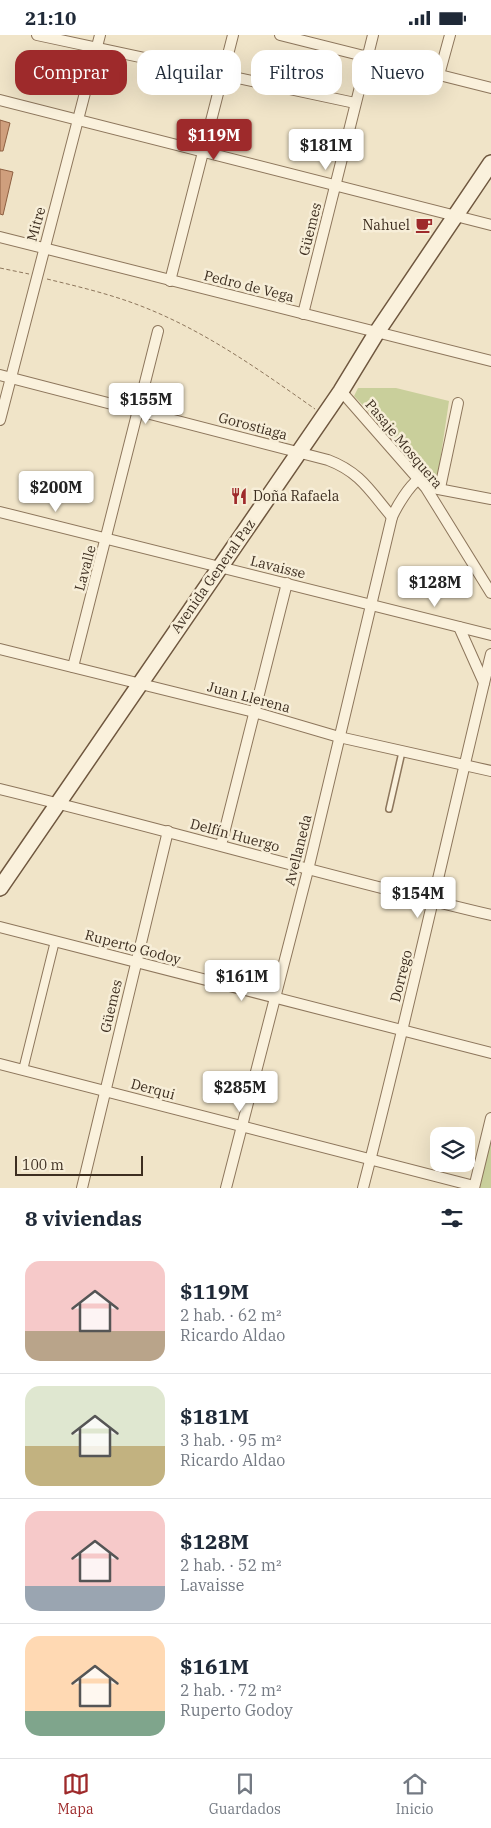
<!DOCTYPE html>
<html lang="es">
<head>
<meta charset="utf-8">
<style>
	body { margin:0; font-family:"IBM Plex Serif",serif; background:#f2f2f3; color:#1f2937; height:100vh; display:flex; flex-direction:column; font-size:19px; white-space:nowrap }
	* { box-sizing:border-box; margin:0 }
	p { font-size:16px; color:#747a83 }
	.icon { flex:none; width:28px; height:28px; fill:none; stroke:currentColor; stroke-width:2; stroke-linecap:round; stroke-linejoin:round }
	.map { position:relative; height:1153px; overflow:hidden }
	.panel { display:flex; flex-direction:column; background:#fff; flex:1 }
	.panel>* { flex:none }
	.top-card { position:absolute; left:15px; top:15px; width:461px; height:45px; display:flex; gap:10px }
	.controls { position:absolute; left:430px; top:1092px; display:grid; gap:10px }
	.controls a { display:grid; place-items:center; width:45px; height:45px; border-radius:10px; background:#fff; box-shadow:0 5px 20px #0002; font-size:25px }
	.scale { position:absolute; left:15px; bottom:12px; width:128px; box-sizing:border-box; padding-left:5px; border:2px solid #3d2e20; border-top:0; font-size:14px; line-height:18px; white-space:nowrap; color:#3d2e20; -webkit-text-stroke:4px #f7eed8; paint-order:stroke }
	.price { position:absolute; translate:-50% -42px; padding:0 11px; border-radius:5px; background:#fff; color:#222; font-size:16px; line-height:32px; filter:drop-shadow(0 1px 2px #0008) }
	.price::after { content:''; position:absolute; left:50%; top:30px; width:15px; height:11px; margin-left:-8px; background:inherit; clip-path:polygon(0 0,100% 0,50% 100%) }
	.price.active { background:#9e2a2b; color:#fff }
	ul { padding:0; list-style:none }
	li { display:flex; align-items:center; gap:15px; height:125px; padding:0 25px }
	li+li { border-top:1px solid #e0e1e3 }
	li span { display:grid; place-items:center; flex:none; width:140px; height:100px; border-radius:15px; color:#555 }
	li>.icon { margin-inline-start:auto }
	span .icon { width:60px; height:60px; fill:#fffc; stroke-width:1 }
	li b { font-size:21px }
	h2 { display:flex; justify-content:space-between; align-items:center; height:60px; padding:0 25px; font-size:21px }
	.chip { padding:0 18px; border-radius:15px; background:#fff; box-shadow:0 5px 20px #0002; font-size:18px; line-height:45px }
	.chip.active { background:#9e2a2b; color:#fff }
	.status { display:flex; justify-content:space-between; align-items:center; height:35px; padding:0 25px; background:#fff; direction:ltr }
	.status svg { height:14px; fill:currentColor }
	.tab-bar { display:flex; justify-content:space-around; align-items:center; height:70px; border-top:1px solid #e0e1e3; background:#fff; font-size:14px; color:#747a83 }
	.tab-bar a { display:grid; justify-items:center; gap:2px }
	.tab-bar .active { color:#9e2a2b }
	.map>svg:first-child { display:block }
	.green { fill:#c9cf9b }
	.building { fill:#cf9f7d; stroke:#8d5f41 }
	.lines { fill:none; stroke-linecap:round; stroke-linejoin:round }
	.service-casing { stroke:#8d765c; stroke-width:8 }
	.pedestrian-casing { stroke:#8d765c; stroke-width:10 }
	.minor-casing { stroke:#8d765c; stroke-width:12 }
	.secondary-casing { stroke:#6f573f; stroke-width:18 }
	.path { stroke:#8d765c; stroke-width:1; stroke-dasharray:4 2.5; stroke-linecap:butt }
	.service { stroke:#faf1dc; stroke-width:5 }
	.pedestrian { stroke:#faf1dc; stroke-width:8 }
	.minor { stroke:#faf1dc; stroke-width:10 }
	.secondary { stroke:#faf1dc; stroke-width:15 }
	.labels { text-anchor:middle; stroke-width:5; stroke-linejoin:round; paint-order:stroke }
	.street-label { font-size:14px; fill:#3d2e20; stroke:#f7eed8 }
	.poi-label { font-size:14px; fill:#3d2e20; stroke:#f7eed8; text-anchor:end }
</style>
</head>
<body>
<div class="status"><b>21:10</b><svg viewBox="0 0 49 12"><path d="M0 12V9h3v3zM5 12V6h3v6zM10 12V3h3v9zM15 12V0h3v12zM26 1h20v11H26zM47 4h2v5h-2z"/></svg></div>
<div class="map">
<svg width="491" height="1153" viewBox="0 0 491 1153">
	<rect width="100%" height="100%" fill="#f0e4c8"/>
	<g class="green">
		<path d="M358,353H396L449,366L438,440L429,439L354,361Z"/>
		<path d="M491,1100V1153H478Z"/>
	</g>
	<g class="building">
		<path d="M0,85L10,88L3,116H0Z"/>
		<path d="M0,134L13,137L3,180L0,179Z"/>
	</g>
	<g class="lines">
		<g class="service-casing">
			<path id="service" d="M389,774L402,717"/>
		</g>
		<g class="pedestrian-casing">
			<path id="pedestrian" d="M23,1035L55,906"/>
		</g>
		<g class="minor-casing">
			<g id="minor">
				<path d="M37,0L355,68"/>
				<path d="M280,0L491,53"/>
				<path d="M439,40L450,0"/>
				<path d="M0,65L491,190"/>
				<path d="M0,202L491,326"/>
				<path d="M170,246L233,0"/>
				<path d="M303,279L373,0"/>
				<path d="M0,340L328,425C360,437 370,456 392,482"/>
				<path d="M341,356L426,453L491,558"/>
				<path d="M0,385L100,0"/>
				<path d="M433,453L491,464"/>
				<path d="M440,453L458,368"/>
				<path d="M0,477L491,600"/>
				<path d="M459,592L484,648"/>
				<path d="M0,614L254,677L339,702L491,736"/>
				<path d="M73,632L158,296"/>
				<path d="M0,754C164,794 326,841 491,880"/>
				<path d="M221,810L287,548"/>
				<path d="M0,892L491,1018"/>
				<path d="M0,1029L474,1151"/>
				<path d="M82,1153L168,796"/>
				<path d="M226,1153L308,835L392,482C397,471 409,451 418,445"/>
				<path d="M363,1153C409,976 448,797 491,619"/>
				<path d="M474,1153L491,1083"/>
			</g>
		</g>
		<g class="secondary-casing">
			<path id="secondary" d="M0,853L341,356L377,297L491,128"/>
		</g>
		<g class="path">
			<path d="M0,233L29,239"/>
			<path d="M47,244C80,252 114,260 146,273C208,298 261,336 315,374"/>
		</g>
		<use href="#service" class="service"/>
		<use href="#pedestrian" class="pedestrian"/>
		<use href="#minor" class="minor"/>
		<use href="#secondary" class="secondary"/>
	</g>
	<defs>
		<g id="cafe-bare" transform="scale(1.35)"><path d="M-5.5-4.5H6V0H3Q3 3.5 0 3.5H-2.5Q-5.5 3.5-5.5 0ZM3-3.2v2h1.7v-2ZM-6 4.5H4V6H-6Z" fill="#9e2a2b" stroke="#f7eed8" stroke-width="2.5" paint-order="stroke"/></g>
		<g id="restaurant-bare" transform="scale(1.35)"><path d="M-5-6h1v4h1v-4h1v4h1v-4h1v5L-1.5 .5V6h-2V.5L-5-1ZM5-6V6H3V1.5H1.5Q1.5-4 5-6Z" fill="#9e2a2b" stroke="#f7eed8" stroke-width="2.5" paint-order="stroke"/></g>
	</defs>
	<g fill-rule="evenodd">
		<use href="#cafe-bare" x="424" y="190"/>
		<use href="#restaurant-bare" x="239" y="461"/>
	</g>
	<g class="labels">
		<g class="street-label">
			<text transform="translate(36 189) rotate(-74)" y="5">Mitre</text>
			<text transform="translate(310 194) rotate(-76)" y="5">Güemes</text>
			<text transform="translate(249 251) rotate(14)" y="5">Pedro de Vega</text>
			<text transform="translate(253 391) rotate(15)" y="5">Gorostiaga</text>
			<text transform="translate(404 409) rotate(50)" y="5">Pasaje Mosquera</text>
			<text transform="translate(278 532) rotate(14)" y="5">Lavaisse</text>
			<text transform="translate(85 533) rotate(-75)" y="5">Lavalle</text>
			<text transform="translate(213 541) rotate(-55)" y="5">Avenida General Paz</text>
			<text transform="translate(249 662) rotate(15)" y="5">Juan Llerena</text>
			<text transform="translate(235 800) rotate(15)" y="5">Delfín Huergo</text>
			<text transform="translate(298 815) rotate(-76)" y="5">Avellaneda</text>
			<text transform="translate(133 912) rotate(15)" y="5">Ruperto Godoy</text>
			<text transform="translate(401 941) rotate(-76)" y="5">Dorrego</text>
			<text transform="translate(111 971) rotate(-77)" y="5">Güemes</text>
			<text transform="translate(153 1054) rotate(15)" y="5">Derqui</text>
		</g>
		<g class="poi-label">
			<text x="410" y="195">Nahuel</text>
			<text x="253" y="466" text-anchor="start">Doña Rafaela</text>
		</g>
	</g>
</svg>
<div class="controls">
<a><svg class="icon" aria-label="layers" viewBox="0 0 24 24"><path d="M12 4l9 5-9 5-9-5zM3 14l9 5 9-5"/></svg></a>
</div>
<div class="scale">100 m</div>
<b class="price active" style="left:214px;top:126px">$119M</b>
<b class="price" style="left:326px;top:136px">$181M</b>
<b class="price" style="left:146px;top:390px">$155M</b>
<b class="price" style="left:56px;top:478px">$200M</b>
<b class="price" style="left:435px;top:573px">$128M</b>
<b class="price" style="left:418px;top:884px">$154M</b>
<b class="price" style="left:242px;top:967px">$161M</b>
<b class="price" style="left:240px;top:1078px">$285M</b>
<div class="top-card">
<a class="chip active">Comprar</a>
<a class="chip">Alquilar</a>
<a class="chip">Filtros</a>
<a class="chip">Nuevo</a>
</div>
</div>
<section class="panel">
<h2>8 viviendas<svg class="icon" aria-label="filters" viewBox="0 0 24 24"><path d="M4 7h16M4 17h16"/><circle cx="9" cy="7" r="2"/><circle cx="15" cy="17" r="2"/></svg></h2>
<ul>
<li><span style="background:linear-gradient(#f6c9c9 70%,#b9a48a 0)"><svg class="icon" aria-label="home" viewBox="0 0 24 24"><path d="M3 11l9-7 9 7M6 9v11h12V9"/></svg></span><div><b>$119M</b><p>2 hab. · 62 m²</p><p>Ricardo Aldao</p></div></li>
<li><span style="background:linear-gradient(#dfe7d0 60%,#c2b280 0)"><svg class="icon" aria-label="home" viewBox="0 0 24 24"><path d="M3 11l9-7 9 7M6 9v11h12V9"/></svg></span><div><b>$181M</b><p>3 hab. · 95 m²</p><p>Ricardo Aldao</p></div></li>
<li><span style="background:linear-gradient(#f6c9c9 75%,#9aa5b1 0)"><svg class="icon" aria-label="home" viewBox="0 0 24 24"><path d="M3 11l9-7 9 7M6 9v11h12V9"/></svg></span><div><b>$128M</b><p>2 hab. · 52 m²</p><p>Lavaisse</p></div></li>
<li><span style="background:linear-gradient(#ffd9b3 75%,#7fa58c 0)"><svg class="icon" aria-label="home" viewBox="0 0 24 24"><path d="M3 11l9-7 9 7M6 9v11h12V9"/></svg></span><div><b>$161M</b><p>2 hab. · 72 m²</p><p>Ruperto Godoy</p></div></li>
</ul>
</section>
<nav class="tab-bar">
<a class="active"><svg class="icon" aria-label="map" viewBox="0 0 24 24"><path d="M3 6l6-2 6 2 6-2v14l-6 2-6-2-6 2zM9 4v14M15 6v14"/></svg>Mapa</a>
<a><svg class="icon" aria-label="saved" viewBox="0 0 24 24"><path d="M7 4h10v16l-5-4-5 4z"/></svg>Guardados</a>
<a><svg class="icon" aria-label="home" viewBox="0 0 24 24"><path d="M3 11l9-7 9 7M6 9v11h12V9"/></svg>Inicio</a>
</nav>
</body>
</html>
